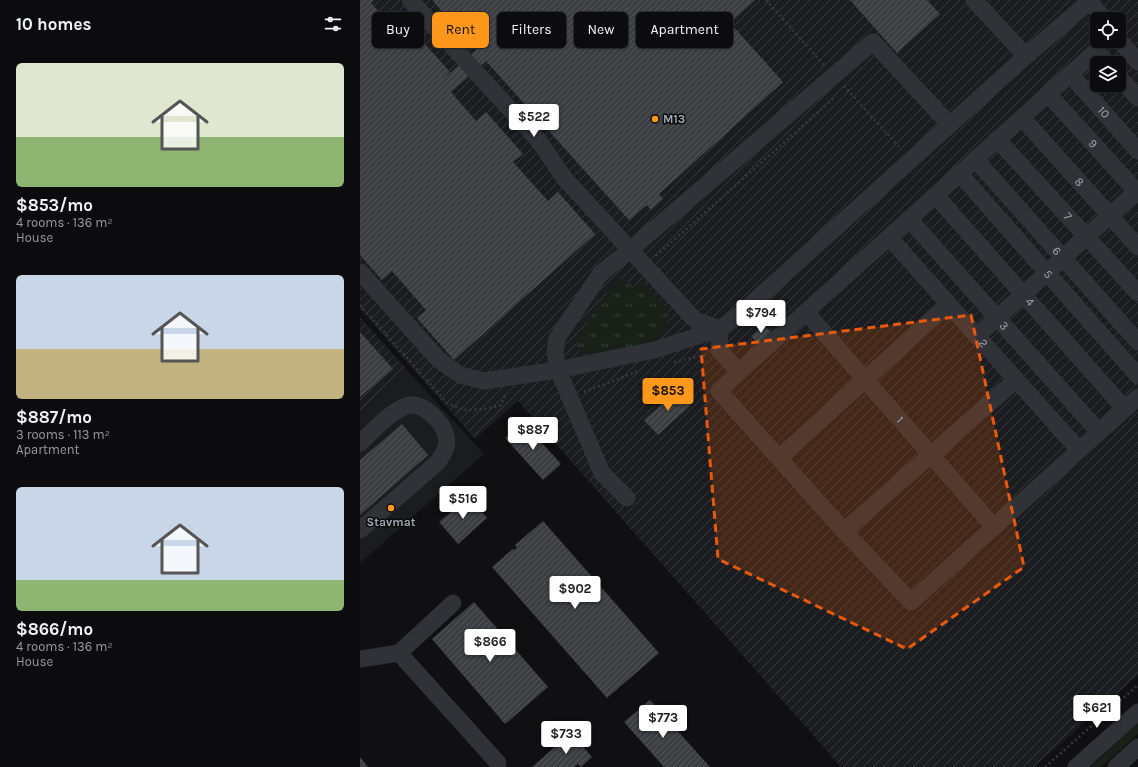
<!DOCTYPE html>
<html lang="en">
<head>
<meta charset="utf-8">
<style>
	body { margin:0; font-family:Karla,sans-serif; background:#151517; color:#f1f3f6; height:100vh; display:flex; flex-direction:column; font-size:15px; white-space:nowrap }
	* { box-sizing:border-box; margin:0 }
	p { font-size:13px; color:#9a9b9e }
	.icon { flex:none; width:22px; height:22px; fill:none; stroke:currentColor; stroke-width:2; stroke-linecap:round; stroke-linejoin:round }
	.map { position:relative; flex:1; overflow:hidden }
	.drawer { display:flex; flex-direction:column; background:#0c0c0e; width:360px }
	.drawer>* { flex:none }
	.top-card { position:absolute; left:12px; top:12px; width:380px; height:36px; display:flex; gap:8px }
	.controls { position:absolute; left:730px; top:12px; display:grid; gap:8px }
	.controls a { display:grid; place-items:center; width:36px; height:36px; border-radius:6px; background:#0c0c0e; box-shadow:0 1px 3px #0004,0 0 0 1px #2c2c2e; font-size:20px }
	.price { position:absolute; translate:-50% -34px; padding:0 9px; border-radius:4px; background:#fff; color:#222; font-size:13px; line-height:26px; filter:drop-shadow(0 1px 2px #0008) }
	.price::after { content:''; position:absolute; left:50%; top:24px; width:12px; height:9px; margin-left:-6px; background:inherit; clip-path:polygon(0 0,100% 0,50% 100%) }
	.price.active { background:#ff971a; color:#111 }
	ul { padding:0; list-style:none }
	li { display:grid; align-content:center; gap:8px; height:212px; padding:0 16px }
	li span { display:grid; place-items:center; height:124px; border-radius:6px; color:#555 }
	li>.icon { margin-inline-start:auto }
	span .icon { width:72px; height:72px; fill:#fffc; stroke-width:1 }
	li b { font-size:17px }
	h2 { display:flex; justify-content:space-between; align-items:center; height:48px; padding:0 16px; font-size:17px }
	.pill { padding:0 14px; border-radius:6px; background:#0c0c0e; box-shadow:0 1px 3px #0004,0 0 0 1px #2c2c2e; font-size:14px; line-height:36px }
	.pill.active { background:#ff971a; color:#111 }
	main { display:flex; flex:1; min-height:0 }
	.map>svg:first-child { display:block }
	.built { fill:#1b1c1f }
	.industrial { fill:url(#industrial-furrows); fill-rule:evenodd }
	.grass { fill:url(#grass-tufts) }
	.building { fill:url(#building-hatch) }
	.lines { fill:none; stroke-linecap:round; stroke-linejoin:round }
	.path { stroke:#36393e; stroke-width:2.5; stroke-dasharray:2 3; stroke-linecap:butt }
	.minor { stroke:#303237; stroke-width:17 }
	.marked { fill:#e8590c; fill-opacity:0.2; stroke:#e8590c; stroke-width:3; stroke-dasharray:8 5; stroke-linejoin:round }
	.poi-dot { fill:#ff971a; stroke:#0b0b0c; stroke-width:1.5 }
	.labels { text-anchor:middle; stroke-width:3; stroke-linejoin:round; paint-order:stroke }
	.street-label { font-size:12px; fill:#9fa8b4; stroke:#0b0b0c }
	.poi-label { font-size:12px; font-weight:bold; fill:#9fa8b4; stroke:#0b0b0c; text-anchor:start }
</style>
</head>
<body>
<main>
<section class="drawer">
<h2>10 homes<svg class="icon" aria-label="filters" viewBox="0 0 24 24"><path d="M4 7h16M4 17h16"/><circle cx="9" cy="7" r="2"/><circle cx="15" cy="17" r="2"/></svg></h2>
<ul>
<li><span style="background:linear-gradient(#dfe7d0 60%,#8fb573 0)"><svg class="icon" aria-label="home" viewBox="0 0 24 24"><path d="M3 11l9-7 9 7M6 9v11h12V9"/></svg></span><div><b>$853/mo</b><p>4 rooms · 136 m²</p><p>House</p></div></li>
<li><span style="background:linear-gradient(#c9d6e8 60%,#c2b280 0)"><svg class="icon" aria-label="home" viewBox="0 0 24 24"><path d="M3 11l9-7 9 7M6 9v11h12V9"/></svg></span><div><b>$887/mo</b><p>3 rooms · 113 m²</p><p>Apartment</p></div></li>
<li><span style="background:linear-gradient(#c9d6e8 75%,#8fb573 0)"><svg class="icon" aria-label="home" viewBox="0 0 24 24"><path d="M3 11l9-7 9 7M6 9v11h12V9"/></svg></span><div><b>$866/mo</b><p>4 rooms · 136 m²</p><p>House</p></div></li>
</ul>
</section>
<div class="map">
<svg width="778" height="767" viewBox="0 0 778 767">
	<defs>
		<pattern id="industrial-furrows" width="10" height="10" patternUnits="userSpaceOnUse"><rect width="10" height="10" fill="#1b1c1f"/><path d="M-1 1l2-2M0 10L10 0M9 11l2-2" fill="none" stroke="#393a3d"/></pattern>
		<pattern id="grass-tufts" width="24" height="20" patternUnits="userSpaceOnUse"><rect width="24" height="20" fill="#182018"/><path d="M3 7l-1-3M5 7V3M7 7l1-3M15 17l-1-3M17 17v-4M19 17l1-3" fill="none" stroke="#363e37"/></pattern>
		<pattern id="building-hatch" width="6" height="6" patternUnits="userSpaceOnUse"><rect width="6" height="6" fill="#3c3e42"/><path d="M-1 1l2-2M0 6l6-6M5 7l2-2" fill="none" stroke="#55575b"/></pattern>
	</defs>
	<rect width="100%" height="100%" fill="#101012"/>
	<path class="built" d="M48,371L124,454L0,563V413Z"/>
	<g class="industrial">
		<path d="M0,0H778V675L674,767H481L158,401L115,439L0,309ZM737,19H759V41H737ZM737,63H759V85H737Z"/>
		<path d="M0,317L48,371L0,413Z"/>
	</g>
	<g class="grass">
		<path d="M263,277L274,288L281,281L303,302L307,311L309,319L306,328L298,338L286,344L230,354L219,350L217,344L222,330L249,290Z"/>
		<path d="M778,724V734L741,767H730Z"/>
	</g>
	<g class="building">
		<path d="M0,0H14L11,3L45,41L55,33L90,72L81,81L116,50L72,0H395L370,23L423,82L299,194L303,199L291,210L287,205L269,220L126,61L91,92L116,121L126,112L163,154L153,162L188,201L198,192L235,234L94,360L57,318L66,310L32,271L22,280L0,255Z"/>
		<path d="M490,0H567L580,14L537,53Z"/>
		<path d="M404,325L411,332L398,344L391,336Z"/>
		<path d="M0,332L33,369L0,397Z"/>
		<path d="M319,389L332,404L298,435L284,420Z"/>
		<path d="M163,422L201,464L183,480L145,438Z"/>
		<path d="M42,424L68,455L0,515V460Z"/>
		<path d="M109,497L127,518L98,544L79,522Z"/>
		<path d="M183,521L299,653L247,698L132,567L153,549L154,550L157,548L155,545Z"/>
		<path d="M114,602L188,687L145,724L72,639Z"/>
		<path d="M290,700L350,767H304L264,722Z"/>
		<path d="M211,733L232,757L221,767L218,764L214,767H172Z"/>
		<path d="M0,757L8,767H0Z"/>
	</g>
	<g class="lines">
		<g class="path">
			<path d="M406,0L464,65"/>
			<path d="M484,86L541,149"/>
			<path d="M296,256L473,99"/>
			<path d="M0,305L87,403L104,410L125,409L141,405L146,393"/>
			<path d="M314,362L345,355"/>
			<path d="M224,392L279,371"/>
			<path d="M685,767L778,685"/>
		</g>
		<g class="minor">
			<path d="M50,0L179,141L205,179L335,320L360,329L378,316L666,56L731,0"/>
			<path d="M614,0L666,56"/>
			<path d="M730,2L744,19"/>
			<path d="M759,40L778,62"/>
			<path id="s1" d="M710,74L778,151"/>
			<path d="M759,77L778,98"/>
			<path id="s2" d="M688,94L778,193"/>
			<path id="s3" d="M662,118L778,247"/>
			<path id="s4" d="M637,139L778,293"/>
			<path id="s5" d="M615,159L778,342"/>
			<path id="s6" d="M599,173L778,376"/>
			<path id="s7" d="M575,195L765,409"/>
			<path id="s8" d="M549,219L739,432"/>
			<path id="s9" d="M529,237L617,336L719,450"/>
			<path d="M0,272L78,359L100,375L124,381L198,370L294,350L360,329L359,350L379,372L736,51L747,63"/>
			<path id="s10" d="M446,312L634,527"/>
			<path d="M617,336L778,190"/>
			<path d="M379,372L359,391L484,531L551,602L778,397"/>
			<path d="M0,443C13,431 30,412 46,406C62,400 83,422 86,436C89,446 83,454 78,462L0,530"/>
			<path d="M419,458L588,304"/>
			<path d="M267,498L242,473L198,370L195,352L197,338L241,273L270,250L513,42L590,125"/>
			<path d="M484,531L656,380"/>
			<path d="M39,653L93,603"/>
			<path d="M0,659L39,653L138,763"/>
			<path d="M716,767L778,712"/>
			<path d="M756,767L778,747"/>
		</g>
	</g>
	<path class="marked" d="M611,315L664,567L547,649L358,559L341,349Z"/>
	<g class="poi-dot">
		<circle cx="295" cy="119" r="4"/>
		<circle cx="31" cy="508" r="4"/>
	</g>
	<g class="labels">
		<g class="street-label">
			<text dy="4" stroke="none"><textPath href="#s1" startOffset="51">10</textPath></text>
			<text dy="4" stroke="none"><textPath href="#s2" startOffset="67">9</textPath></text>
			<text dy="4" stroke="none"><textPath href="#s3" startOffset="86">8</textPath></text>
			<text dy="4" stroke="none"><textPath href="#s4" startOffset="105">7</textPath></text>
			<text dy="4" stroke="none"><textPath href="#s5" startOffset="123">6</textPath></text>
			<text dy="4" stroke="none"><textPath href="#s6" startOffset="135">5</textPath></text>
			<text dy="4" stroke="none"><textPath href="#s7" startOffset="143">4</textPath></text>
			<text dy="4" stroke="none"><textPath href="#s8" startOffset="143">3</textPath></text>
			<text dy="4" stroke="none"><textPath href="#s9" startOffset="142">2</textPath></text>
			<text dy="4" stroke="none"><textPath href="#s10" startOffset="143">1</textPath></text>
		</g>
		<g class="poi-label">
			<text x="303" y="123">M13</text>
			<text x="31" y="526" text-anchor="middle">Stavmat</text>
		</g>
	</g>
</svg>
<div class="controls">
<a><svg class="icon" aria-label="locate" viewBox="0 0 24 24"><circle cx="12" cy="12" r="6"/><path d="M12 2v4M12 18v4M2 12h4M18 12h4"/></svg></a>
<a><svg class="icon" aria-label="layers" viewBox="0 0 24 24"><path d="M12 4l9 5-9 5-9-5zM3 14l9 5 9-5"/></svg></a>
</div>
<b class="price" style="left:174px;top:138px">$522</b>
<b class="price" style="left:401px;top:334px">$794</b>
<b class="price active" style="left:308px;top:412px">$853</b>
<b class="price" style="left:173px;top:451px">$887</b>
<b class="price" style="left:103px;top:520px">$516</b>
<b class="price" style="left:215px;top:610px">$902</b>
<b class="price" style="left:130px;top:663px">$866</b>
<b class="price" style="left:737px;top:729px">$621</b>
<b class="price" style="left:303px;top:739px">$773</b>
<b class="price" style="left:206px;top:755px">$733</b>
<div class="top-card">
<a class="pill">Buy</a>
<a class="pill active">Rent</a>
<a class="pill">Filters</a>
<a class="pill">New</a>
<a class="pill">Apartment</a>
</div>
</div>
</main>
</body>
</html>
